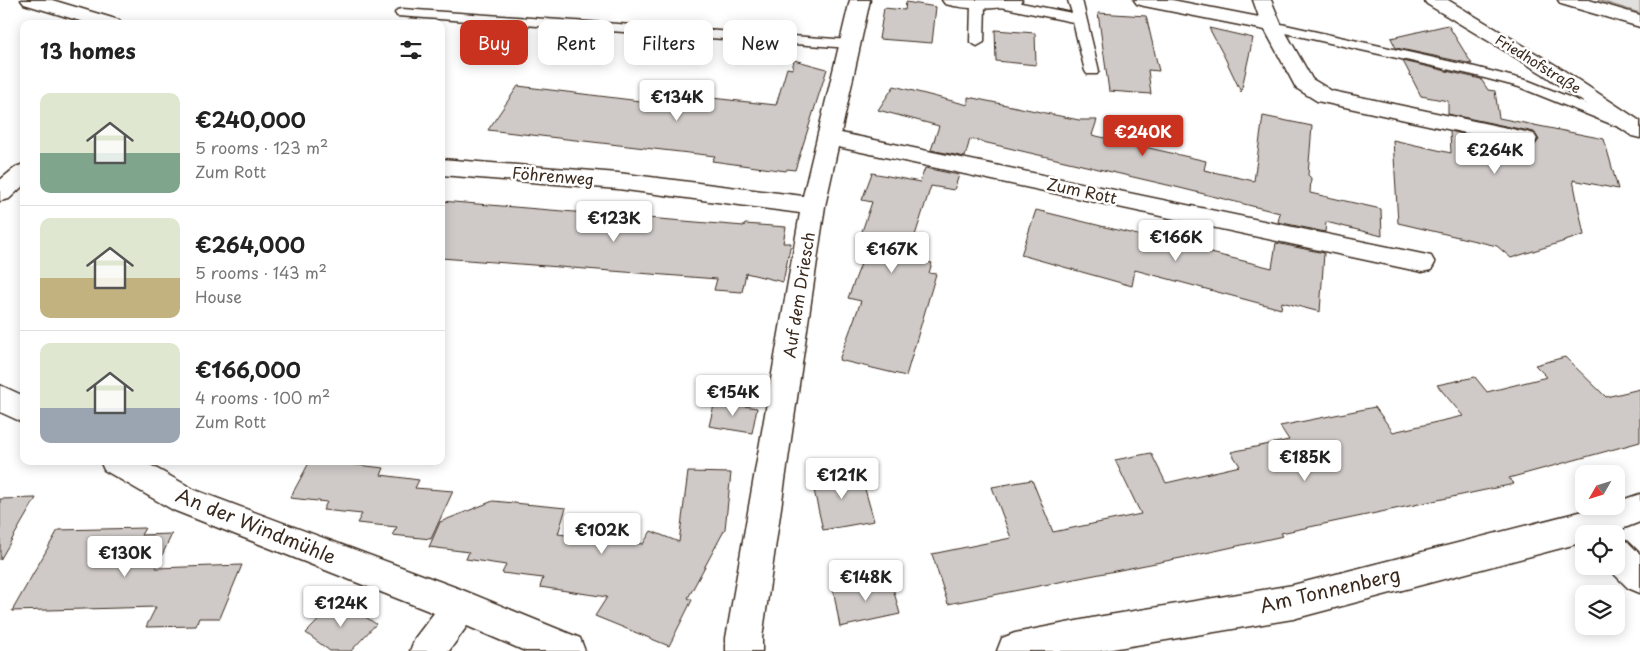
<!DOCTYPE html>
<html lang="en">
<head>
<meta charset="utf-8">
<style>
	body { margin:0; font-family:"Playpen Sans",sans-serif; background:#f6f6f6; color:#222; height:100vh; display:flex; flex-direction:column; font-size:19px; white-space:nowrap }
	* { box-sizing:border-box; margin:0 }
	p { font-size:16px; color:#767676 }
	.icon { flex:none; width:28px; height:28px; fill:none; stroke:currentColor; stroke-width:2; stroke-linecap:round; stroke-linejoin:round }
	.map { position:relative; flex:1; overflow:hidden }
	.panel { position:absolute; left:20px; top:20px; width:425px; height:445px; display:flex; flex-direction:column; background:#fff; border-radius:10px; box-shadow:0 2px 12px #0003 }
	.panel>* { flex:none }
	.hud { position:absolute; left:460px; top:20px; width:475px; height:45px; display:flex; gap:10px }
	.needle { width:32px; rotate:231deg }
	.controls { position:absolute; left:1575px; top:465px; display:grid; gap:10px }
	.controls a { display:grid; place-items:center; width:50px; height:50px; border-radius:10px; background:#fff; box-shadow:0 2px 12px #0003; font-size:25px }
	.price { position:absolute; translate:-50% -42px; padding:0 11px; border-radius:5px; background:#fff; color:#222; font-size:16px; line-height:32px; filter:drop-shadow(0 1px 2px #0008) }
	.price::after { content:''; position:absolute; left:50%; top:30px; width:15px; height:11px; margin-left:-8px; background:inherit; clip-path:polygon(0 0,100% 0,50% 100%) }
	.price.selected { background:#c8321e; color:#fff }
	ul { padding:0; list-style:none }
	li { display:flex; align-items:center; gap:15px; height:125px; padding:0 20px }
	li+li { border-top:1px solid #e0e0e0 }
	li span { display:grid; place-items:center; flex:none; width:140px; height:100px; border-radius:10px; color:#555 }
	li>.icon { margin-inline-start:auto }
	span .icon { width:60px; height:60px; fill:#fffc; stroke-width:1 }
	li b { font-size:21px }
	h2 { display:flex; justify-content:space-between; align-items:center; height:60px; padding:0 20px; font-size:21px }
	.pill { padding:0 18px; border-radius:10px; background:#fff; box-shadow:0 2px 12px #0003; font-size:18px; line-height:45px }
	.pill.selected { background:#c8321e; color:#fff }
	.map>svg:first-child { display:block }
	.green { fill:#e2e0de; stroke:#8e857e }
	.building { fill:#cfcac7; stroke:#3b2a1e }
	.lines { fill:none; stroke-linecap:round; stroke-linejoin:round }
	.lane-casing { stroke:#3b2a1e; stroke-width:3 }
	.street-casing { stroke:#3b2a1e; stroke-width:3 }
	.lane { fill:#fff; fill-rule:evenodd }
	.street { fill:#fff; fill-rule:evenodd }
	.labels { text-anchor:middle; stroke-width:5; stroke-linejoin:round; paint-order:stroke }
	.far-street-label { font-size:14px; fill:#3b2a1e; stroke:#fff }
	.street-label { font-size:16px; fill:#3b2a1e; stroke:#fff }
	.near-street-label { font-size:19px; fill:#3b2a1e; stroke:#fff }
</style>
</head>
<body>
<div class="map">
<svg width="1640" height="651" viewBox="0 0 1640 651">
	<rect width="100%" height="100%" fill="#fff"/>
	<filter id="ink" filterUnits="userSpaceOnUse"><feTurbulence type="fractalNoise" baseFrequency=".02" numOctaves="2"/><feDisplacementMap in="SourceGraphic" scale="10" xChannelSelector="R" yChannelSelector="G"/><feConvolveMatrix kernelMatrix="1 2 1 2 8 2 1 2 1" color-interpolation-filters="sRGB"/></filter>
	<g filter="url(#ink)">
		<path class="green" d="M1598,0H1640V13Z"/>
		<g class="building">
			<path d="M906,2L936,7L932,43L879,39L884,8L905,10Z"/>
			<path d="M1098,13L1146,16L1159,71L1148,70L1151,94L1109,91Z"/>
			<path d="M1448,25L1472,64L1396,48L1391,38Z"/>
			<path d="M1209,28L1253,38L1241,92L1224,56Z"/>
			<path d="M995,30L1035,33L1036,65L996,61Z"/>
			<path d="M794,60L827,69L795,170L787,169L786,171L712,161L715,156L488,130L518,86L697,108L702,97L776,105L787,68L792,69Z"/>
			<path d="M1403,61L1481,79L1488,90L1495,91L1499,118L1604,139L1618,189L1573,180L1584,235L1511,258L1497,246L1398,223L1393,140L1451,153L1450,131L1526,148L1534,146L1539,140L1534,132L1448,114V101L1421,96Z"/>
			<path d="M894,86L968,105V97L1079,120H1097L1092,135L1206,161L1204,170L1254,181L1263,116L1312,126L1308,175L1311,178L1310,193L1381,209L1382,236L1326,222L1325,232L1278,222L1280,213L1176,187L970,139L965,157L931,150L939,126L878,110Z"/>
			<path d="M925,168L959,175L954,190L931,186L908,257L932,263L929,273L936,274L906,376L839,360L861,301L848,298L867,248L857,246L872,202L862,200L872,173L920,182Z"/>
			<path d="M441,201L744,226L745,224L786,227L783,243H791L783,282L746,273L742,292L714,290L717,279L441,258Z"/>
			<path d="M1036,210L1272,268L1276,243L1324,253L1320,312L1282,302L1281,309L1135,270L1132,286L1021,255Z"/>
			<path d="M1565,357L1606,397L1640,389V442L1509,478L1514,484L1281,533L1283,536L1201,554L948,604L932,554L1011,538L992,487L1032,480L1053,532L1141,514L1115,460L1151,453L1166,483L1240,466L1231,452L1289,440L1280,426L1375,407L1393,432L1463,416L1437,385L1475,377L1487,392L1547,377L1535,365Z"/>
			<path d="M715,401L757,408L752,433L709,426Z"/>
			<path d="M310,461H349L348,464L384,468L381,475L419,480L415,488L453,491L431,539L392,535L397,527L357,523L362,514L323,510L327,502L290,498Z"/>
			<path d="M688,472L731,473L725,529L688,598L692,600L669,646L595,616L607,597L540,587L543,578L502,573L506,565L466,559L469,552L429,547L440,522L493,501L566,508L558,534L643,544L651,531L679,542Z"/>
			<path d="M826,474L861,475L874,521L823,530L811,477Z"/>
			<path d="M36,498L0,560V499Z"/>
			<path d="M145,528L141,535L172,534L156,568L242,565L220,618H199L196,626L146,627L156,607L12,611L58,530Z"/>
			<path d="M890,577L900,614L840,627L833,588Z"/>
			<path d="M339,599L376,624L351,651H330L306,633Z"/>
		</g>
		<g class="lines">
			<g class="lane-casing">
				<g id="lane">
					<path d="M978,0L985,4L984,42L977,46L970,42L971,4Z"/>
					<path d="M996,0H1006L1072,13L1068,0H1082L1099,71L1097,74H1087L1085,71L1073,22L996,6L994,3Z"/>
					<path d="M402,9L850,40L857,44L850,48L397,16L395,13L397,10Z"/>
					<path d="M1272,22L1475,67L1529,81L1631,122L1634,125L1631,128H1621L1519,87L1473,75L1267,29L1265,26L1267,23Z"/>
				</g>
			</g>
			<g class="street-casing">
				<g id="street">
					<path d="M21,0H52L119,20L122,24H90L24,4Z"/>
					<path d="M850,0H870L841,133L1422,254L1431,256L1435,263L1431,270L1422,272L838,147L825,206L762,638V651H726V638L800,213L618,189L441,175V159L618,173L803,196Z"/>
					<path d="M942,0H1022L1019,4C994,10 970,10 945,4Z"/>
					<path d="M1134,0H1172L1259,17L1253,0H1271L1282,26L1312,79L1332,91L1526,132L1534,134L1537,139L1534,144L1526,146L1317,101L1296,88L1265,30L1144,6L1137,4Z"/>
					<path d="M1424,0H1448L1557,66L1640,121V138L1632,136L1543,74L1427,4Z"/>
					<path d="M1558,0H1589L1640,15V27L1561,4Z"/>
					<path d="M24,164V185L9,199L0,201V180L16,167Z"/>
					<path d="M0,385L24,396V423L0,412Z"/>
					<path d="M100,461H143L195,490L460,589L580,638L585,651H525L467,626L449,651H410L415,638L434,613L173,510L104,470Z"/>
					<path d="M1640,494V522L1609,534H1584V542L1293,619L1100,651H997L1002,638L1015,633L1097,617L1293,585L1603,506H1616V502Z"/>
					<path d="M1616,538L1628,542L1640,554V593L1628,588L1606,566H1616Z"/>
				</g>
			</g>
			<use href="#lane" class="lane"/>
			<use href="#street" class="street"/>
		</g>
	</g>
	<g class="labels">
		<g class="far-street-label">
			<text transform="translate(1538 64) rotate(32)" y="5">Friedhofstraße</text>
		</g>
		<g class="street-label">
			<text transform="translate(553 176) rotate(5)" y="6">Föhrenweg</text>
			<text transform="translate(1082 191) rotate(12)" y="6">Zum Rott</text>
			<text transform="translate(799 295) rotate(-81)" y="6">Auf dem Driesch</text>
		</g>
		<g class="near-street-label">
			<text transform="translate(256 526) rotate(22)" y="7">An der Windmühle</text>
			<text transform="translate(1330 590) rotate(-13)" y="7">Am Tonnenberg</text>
		</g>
	</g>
</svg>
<div class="controls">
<a><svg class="needle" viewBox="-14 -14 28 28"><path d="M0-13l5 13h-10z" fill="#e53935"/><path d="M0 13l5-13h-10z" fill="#767676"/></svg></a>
<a><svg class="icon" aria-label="locate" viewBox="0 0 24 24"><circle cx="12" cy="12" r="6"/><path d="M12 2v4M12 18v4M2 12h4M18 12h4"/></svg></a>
<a><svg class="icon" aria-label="layers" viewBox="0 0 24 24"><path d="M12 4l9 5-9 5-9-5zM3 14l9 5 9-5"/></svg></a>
</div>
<b class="price" style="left:677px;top:122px">€134K</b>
<b class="price selected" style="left:1143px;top:157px">€240K</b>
<b class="price" style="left:1495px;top:175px">€264K</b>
<b class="price" style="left:614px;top:243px">€123K</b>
<b class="price" style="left:1176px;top:262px">€166K</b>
<b class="price" style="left:892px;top:274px">€167K</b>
<b class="price" style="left:733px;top:417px">€154K</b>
<b class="price" style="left:1305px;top:482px">€185K</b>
<b class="price" style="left:842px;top:500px">€121K</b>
<b class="price" style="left:602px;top:555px">€102K</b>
<b class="price" style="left:125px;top:578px">€130K</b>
<b class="price" style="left:866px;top:602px">€148K</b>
<b class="price" style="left:341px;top:628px">€124K</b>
<div class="hud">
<a class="pill selected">Buy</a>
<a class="pill">Rent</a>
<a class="pill">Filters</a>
<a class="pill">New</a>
</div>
<section class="panel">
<h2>13 homes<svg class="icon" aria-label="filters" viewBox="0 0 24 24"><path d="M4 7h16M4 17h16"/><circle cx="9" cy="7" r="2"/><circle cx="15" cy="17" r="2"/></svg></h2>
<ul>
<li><span style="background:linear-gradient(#dfe7d0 60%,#7fa58c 0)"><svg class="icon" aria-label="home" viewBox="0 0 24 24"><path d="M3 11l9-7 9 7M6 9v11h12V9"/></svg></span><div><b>€240,000</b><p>5 rooms · 123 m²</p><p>Zum Rott</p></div></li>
<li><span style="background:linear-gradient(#dfe7d0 60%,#c2b280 0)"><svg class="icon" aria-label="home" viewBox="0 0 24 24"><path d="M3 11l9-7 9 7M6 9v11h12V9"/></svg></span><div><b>€264,000</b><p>5 rooms · 143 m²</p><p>House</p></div></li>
<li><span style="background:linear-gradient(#dfe7d0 65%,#9aa5b1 0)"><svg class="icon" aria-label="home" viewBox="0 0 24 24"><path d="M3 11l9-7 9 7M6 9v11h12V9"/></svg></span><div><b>€166,000</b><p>4 rooms · 100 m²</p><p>Zum Rott</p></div></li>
</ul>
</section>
</div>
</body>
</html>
